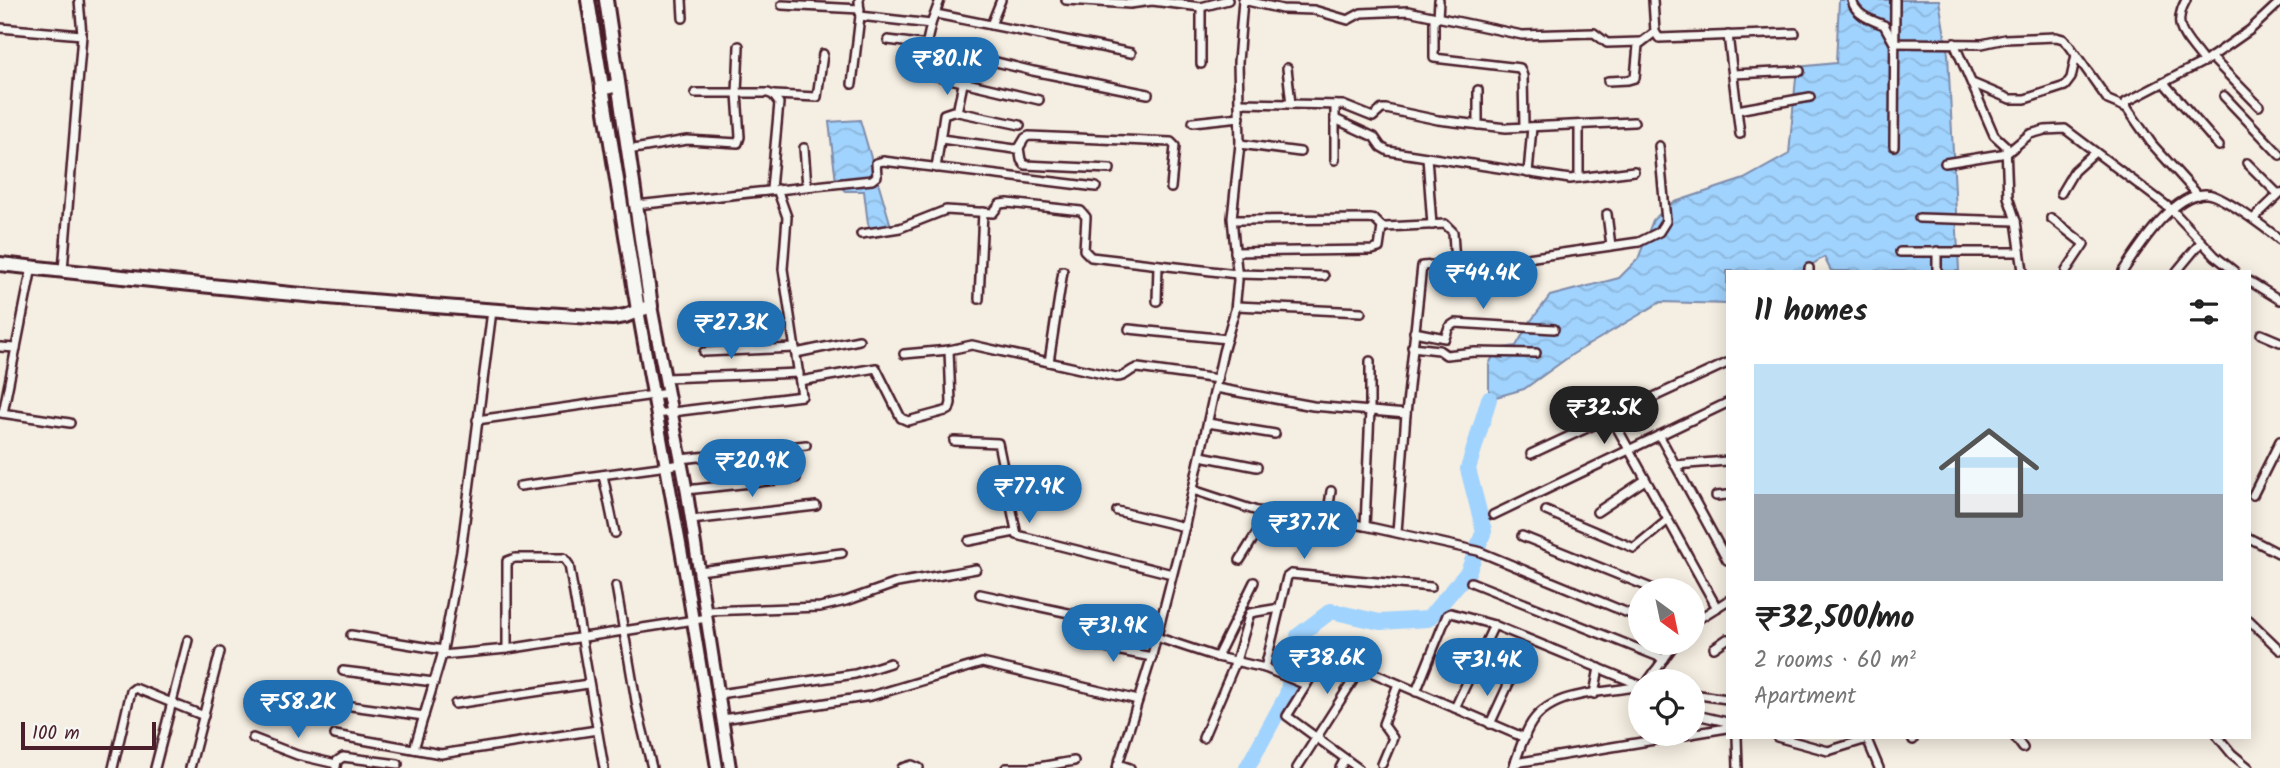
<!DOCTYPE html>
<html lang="en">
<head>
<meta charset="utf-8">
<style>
	body { margin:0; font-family:Kalam,sans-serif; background:#f6f6f6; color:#222; height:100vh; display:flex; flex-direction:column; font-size:26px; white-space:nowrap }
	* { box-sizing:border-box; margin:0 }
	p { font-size:23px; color:#767676 }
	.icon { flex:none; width:38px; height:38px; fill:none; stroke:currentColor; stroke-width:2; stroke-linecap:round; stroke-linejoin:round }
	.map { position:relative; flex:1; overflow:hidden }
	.details { position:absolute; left:1726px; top:270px; width:525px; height:469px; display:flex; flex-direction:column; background:#fff; border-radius:0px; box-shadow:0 4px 18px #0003 }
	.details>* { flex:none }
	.needle { width:46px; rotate:147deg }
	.tools { position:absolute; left:1628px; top:578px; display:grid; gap:14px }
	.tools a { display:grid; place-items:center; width:77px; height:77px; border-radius:50%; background:#fff; box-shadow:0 4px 18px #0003; font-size:35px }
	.scale { position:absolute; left:21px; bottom:18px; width:135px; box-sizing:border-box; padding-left:7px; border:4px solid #4a1f2b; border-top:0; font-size:19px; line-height:24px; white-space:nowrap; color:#4a1f2b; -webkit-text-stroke:5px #f6f6f2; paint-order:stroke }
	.price { position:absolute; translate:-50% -60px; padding:0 16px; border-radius:24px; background:#1f6fb2; color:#fff; font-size:23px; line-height:46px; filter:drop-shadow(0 2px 4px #0008) }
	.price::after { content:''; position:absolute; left:50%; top:42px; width:21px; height:16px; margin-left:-10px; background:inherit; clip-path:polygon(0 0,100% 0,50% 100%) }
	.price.selected { background:#222; color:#fff }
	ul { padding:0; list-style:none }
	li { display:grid; align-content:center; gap:14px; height:371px; padding:0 28px }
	li span { display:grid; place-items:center; height:217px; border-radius:0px; color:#555 }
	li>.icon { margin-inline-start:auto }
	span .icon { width:126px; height:126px; fill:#fffc; stroke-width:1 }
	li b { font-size:30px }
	h2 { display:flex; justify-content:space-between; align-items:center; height:84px; padding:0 28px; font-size:30px }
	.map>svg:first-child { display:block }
	.water { fill:url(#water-waves); stroke:#7e8baa; stroke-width:2 }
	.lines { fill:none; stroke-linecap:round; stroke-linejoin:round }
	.river { stroke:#a0d3fe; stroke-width:16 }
	.minor-casing { stroke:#4a1f2b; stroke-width:12 }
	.secondary-casing { stroke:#4a1f2b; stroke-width:16 }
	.primary-casing { stroke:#4a1f2b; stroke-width:18 }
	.trunk-casing { stroke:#4a1f2b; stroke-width:18 }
	.minor { stroke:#f6f6f2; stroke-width:7 }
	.secondary { stroke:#f6f6f2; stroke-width:10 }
	.primary { stroke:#f6f6f2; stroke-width:12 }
	.trunk { stroke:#f6f6f2; stroke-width:12 }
</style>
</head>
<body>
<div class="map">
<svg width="2280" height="768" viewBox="0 0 2280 768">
	<defs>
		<pattern id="water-waves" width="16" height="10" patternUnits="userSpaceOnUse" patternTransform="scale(1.75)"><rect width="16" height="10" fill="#a0d3fe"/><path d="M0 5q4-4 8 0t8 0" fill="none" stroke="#8bb5da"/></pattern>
	</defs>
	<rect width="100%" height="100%" fill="#f5eee2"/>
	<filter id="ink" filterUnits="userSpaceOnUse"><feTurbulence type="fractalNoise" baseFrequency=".0143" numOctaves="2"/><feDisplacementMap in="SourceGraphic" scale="14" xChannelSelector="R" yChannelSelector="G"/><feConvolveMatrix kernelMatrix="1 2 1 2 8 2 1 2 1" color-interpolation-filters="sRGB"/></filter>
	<g filter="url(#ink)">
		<g class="water">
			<path d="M1839,0H1939L1948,54L1959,271H1831L1824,257L1802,271H1727V304L1661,302L1573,354L1524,389L1489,399V364L1497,349L1516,346L1530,322L1550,296L1619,278L1638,259L1653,220L1672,203L1744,179L1789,154L1797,67L1836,63Z"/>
			<path d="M860,120L891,226L876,237L868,224L864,191H845L836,182L829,122Z"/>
		</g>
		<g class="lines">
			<path class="river" d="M1247,768L1287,695L1298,636L1331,611L1380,622L1428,619L1468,572L1484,531L1468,469L1489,399"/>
			<g class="minor-casing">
				<g id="minor">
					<path d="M682,0L683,18"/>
					<path d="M940,0L931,24L920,72L1039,100"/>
					<path d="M1066,0L1130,4L1152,1L1201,7L1228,0"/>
					<path d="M1243,0L1282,9L1314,10L1348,20L1361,13L1408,11L1522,35L1594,33L1607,43L1641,42"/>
					<path d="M1653,0L1655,32L1659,38L1795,33"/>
					<path d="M1852,0C1855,15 1871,20 1884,25L1894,43L1982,44L2005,39L2056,37L2063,39L2069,45L2108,100L2127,108"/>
					<path d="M2186,0C2170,29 2187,38 2204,62"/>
					<path d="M782,5L860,9"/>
					<path d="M1201,7V64"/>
					<path d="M936,14L1131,53"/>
					<path d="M860,16L931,24"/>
					<path d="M1434,17V58L1520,68L1523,76L1524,127"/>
					<path d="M1438,18L1439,0"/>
					<path d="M991,25L1001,0"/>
					<path d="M0,28L82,35"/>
					<path d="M1728,35L1740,134"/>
					<path d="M888,40L927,45L1033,71L1148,94"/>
					<path d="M1954,43L1994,135L2006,146L2008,197L2016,221L2023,271"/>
					<path d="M2211,57L2259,106"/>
					<path d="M1287,68L1291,104"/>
					<path d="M1733,74L1800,71"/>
					<path d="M1608,81L1628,80L1635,78L1638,45L1655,32"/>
					<path d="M1972,83L2010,99H2025L2065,86L2071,78L2076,55"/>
					<path d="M2164,83L2219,146"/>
					<path d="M852,84L860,16L859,0"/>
					<path d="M695,93H768L773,95L779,103L771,189"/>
					<path d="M774,95L817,97L823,54"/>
					<path d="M2224,96L2280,155"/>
					<path d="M1240,103L1343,105L1373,117L1382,109H1386L1438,120L1506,128L1634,122"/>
					<path d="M1335,105V160"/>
					<path d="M1737,110L1810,97"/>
					<path d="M957,112L963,84"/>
					<path d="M1335,119L1374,137L1381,147L1388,151L1570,179L1634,171"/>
					<path d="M1193,122L1240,117"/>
					<path d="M1478,125V90"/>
					<path d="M941,139L1015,149L1019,148L1025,138L1029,136L1171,142L1175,146L1171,188"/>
					<path d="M1240,144L1300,152"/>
					<path d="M1894,146L1895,0"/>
					<path d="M804,148L807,186"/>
					<path d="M1019,148L1021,160L1025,165L1110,169"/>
					<path d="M628,150L687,140L738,143L740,137L737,93L739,46"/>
					<path d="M1427,157L1432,225"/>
					<path d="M1945,163L2007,153L2030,134L2045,130L2065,129L2171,209L2215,256L2234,271"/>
					<path d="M2247,163L2278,194"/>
					<path d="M936,168L944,114L953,111L1020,125"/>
					<path d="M1528,173L1532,127"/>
					<path d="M1579,178V125"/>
					<path d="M2061,193L2074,171L2095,152"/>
					<path d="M2198,195L2152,144L2127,108L2126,102L2207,60L2250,30L2280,2"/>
					<path d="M636,205L872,180L877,176L876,163L883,161L1096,187"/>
					<path d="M1607,214L1611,246"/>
					<path d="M1919,218L2016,221"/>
					<path d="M2051,218L2084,244L2066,271"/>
					<path d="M2253,219L2280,193"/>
					<path d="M1233,220L1371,219L1375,220L1382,227H1386L1445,224L1453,232L1455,263"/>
					<path d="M861,234L900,228L946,210L993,213L1000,204L1008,203L1081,211L1086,217L1084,250L1091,257L1237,274L1324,276"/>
					<path d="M1937,251V271"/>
					<path d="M1235,252L1372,250L1379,248L1382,227"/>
					<path d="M1900,252H2020"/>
					<path d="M63,270L82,35L79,0"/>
					<path d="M1809,271V268"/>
					<path d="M2123,271C2139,247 2174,191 2207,194C2222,195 2267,229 2280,240"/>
					<path d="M2177,271L2201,242"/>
					<path d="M2249,281L2280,300"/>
					<path d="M979,299L983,212"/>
					<path d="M1157,301L1158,265"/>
					<path d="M1236,306L1361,312"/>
					<path d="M1129,329L1227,339"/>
					<path d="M1414,332L1445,338L1449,327L1455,323L1554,329"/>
					<path d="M2261,334L2280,342"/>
					<path d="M0,347L16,348"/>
					<path d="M1412,347L1439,350L1446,355L1475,352L1536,353"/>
					<path d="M704,352L795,348"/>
					<path d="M796,353L859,340"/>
					<path d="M904,354L949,350L972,345L1116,377C1126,378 1129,369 1138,368L1218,379"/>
					<path d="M1049,362L1063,271"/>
					<path d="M665,378L799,373"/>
					<path d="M800,381L876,368L901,418L908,421L949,410L951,403L949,350"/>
					<path d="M1216,388L1313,406L1406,414"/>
					<path d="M1,413L70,423"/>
					<path d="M3,413L32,267"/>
					<path d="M656,414L802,396L783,269L787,217L777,189"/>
					<path d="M1611,417L1717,608"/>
					<path d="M477,420L668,393"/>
					<path d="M1208,423L1275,434"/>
					<path d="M1659,435L1727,560"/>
					<path d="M954,441L998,443L1017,535L1172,574"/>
					<path d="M1531,454L1727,363"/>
					<path d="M1201,456L1257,467"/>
					<path d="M681,459L806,445"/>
					<path d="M1675,465L1727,461"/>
					<path d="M603,475L615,533"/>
					<path d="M520,486L682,464"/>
					<path d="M686,490L796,478"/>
					<path d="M1193,490L1257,511L1321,518L1365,526L1478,551L1640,618"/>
					<path d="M2253,495L2280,441"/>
					<path d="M1716,496L1727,495"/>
					<path d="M1117,511L1185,527"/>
					<path d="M1546,511L1634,548L1668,520"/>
					<path d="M1597,512L1645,480"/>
					<path d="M1493,515L1727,403"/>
					<path d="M1327,519L1331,491"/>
					<path d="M691,520L816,506"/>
					<path d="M1365,526L1370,410V361"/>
					<path d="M1397,532L1406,414L1422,266L1527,258L1639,242L1659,232L1666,221L1659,146"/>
					<path d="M1522,536L1656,590"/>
					<path d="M2249,538L2280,554"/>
					<path d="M969,541L1015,532"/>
					<path d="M1240,560L1269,513"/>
					<path d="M699,571L842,553"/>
					<path d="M1471,582L1664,659"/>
					<path d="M616,586L637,707L652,768"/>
					<path d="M980,594L1157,632"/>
					<path d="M705,611L820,607L846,601L897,583L976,569"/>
					<path d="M2249,620L2280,650"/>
					<path d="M1692,623L1727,601"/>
					<path d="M351,635L443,650"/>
					<path d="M1156,637L1217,657L1265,668L1306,685"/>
					<path d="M1080,643L1152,657"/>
					<path d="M1310,646L1525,738"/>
					<path d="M1714,648L1727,639"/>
					<path d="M507,649V561L515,558H564L569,565L604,768"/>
					<path d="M1326,653L1287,716L1358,768"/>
					<path d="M442,655L507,649L707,618"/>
					<path d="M1217,657L1254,582"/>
					<path d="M1265,668L1287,577L1291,574L1431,587"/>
					<path d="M343,671L434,682"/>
					<path d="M1655,671L1668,681"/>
					<path d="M1648,681L1676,642"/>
					<path d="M1416,692L1447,615L1451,613L1494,625L1640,685"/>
					<path d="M719,694L855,674L890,663"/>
					<path d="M1594,694L1599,668"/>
					<path d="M1692,694L1727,699"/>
					<path d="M337,704L424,716"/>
					<path d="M455,704L588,684"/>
					<path d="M1455,708L1494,625"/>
					<path d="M1692,714L1727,722"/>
					<path d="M723,719L871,696L982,663L1138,700"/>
					<path d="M1490,724L1509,683"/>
					<path d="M335,735L441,754L597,730"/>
					<path d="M1737,737L1738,768"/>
					<path d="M1777,737L1828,751L1867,739"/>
					<path d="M1866,737L1879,768"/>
					<path d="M1912,737L1913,740"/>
					<path d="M2015,737L2023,748"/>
					<path d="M2218,737L2232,754L2249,768"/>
					<path d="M253,738L297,755L336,764"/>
					<path d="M1203,738L1236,661L1250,613L1280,608"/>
					<path d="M414,749L442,655L461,552L492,311"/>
					<path d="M1515,763L1727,728"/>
					<path d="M1118,764L1130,768"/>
					<path d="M1382,764L1393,738L1383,724L1398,684"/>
					<path d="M336,767L337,761L343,757L398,764"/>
					<path d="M113,768L131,691L135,688L204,716"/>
					<path d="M155,768L188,640"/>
					<path d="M190,768L220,652"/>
					<path d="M902,768L912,765L919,768"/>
					<path d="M1006,768H1033L1074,761"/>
					<path d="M1117,768L1151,659L1183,534L1223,352L1235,310L1238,280L1232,218L1240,144L1238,62L1243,0"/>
					<path d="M1297,768L1361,668"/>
					<path d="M1340,768L1345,759"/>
					<path d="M1513,768C1518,755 1522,740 1529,727C1549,689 1604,694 1640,686"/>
				</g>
			</g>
			<g class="secondary-casing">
				<g id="secondary">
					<path d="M651,306L686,487L730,768"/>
					<path d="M638,310L685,572L717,768"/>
				</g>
			</g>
			<g class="primary-casing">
				<g id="primary">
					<path d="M588,0L638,310"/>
					<path d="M0,264C204,286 407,307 612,318L625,316L651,306L606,0"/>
				</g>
			</g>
			<g class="trunk-casing">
				<path id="trunk" d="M602,89L618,85"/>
			</g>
			<use href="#minor" class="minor"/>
			<use href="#secondary" class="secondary"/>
			<use href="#primary" class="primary"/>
			<use href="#trunk" class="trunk"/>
		</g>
	</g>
</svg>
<div class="tools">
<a><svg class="needle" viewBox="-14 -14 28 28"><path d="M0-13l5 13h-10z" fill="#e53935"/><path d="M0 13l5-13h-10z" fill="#767676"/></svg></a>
<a><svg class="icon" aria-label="locate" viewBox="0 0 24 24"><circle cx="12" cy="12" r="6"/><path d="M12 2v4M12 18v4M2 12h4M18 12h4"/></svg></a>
</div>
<div class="scale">100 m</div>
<b class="price" style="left:947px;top:97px">₹80.1K</b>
<b class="price" style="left:1483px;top:311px">₹44.4K</b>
<b class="price" style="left:731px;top:361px">₹27.3K</b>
<b class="price selected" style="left:1604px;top:446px">₹32.5K</b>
<b class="price" style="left:752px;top:499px">₹20.9K</b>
<b class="price" style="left:1029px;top:525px">₹77.9K</b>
<b class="price" style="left:1304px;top:561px">₹37.7K</b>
<b class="price" style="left:1113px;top:664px">₹31.9K</b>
<b class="price" style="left:1327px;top:696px">₹38.6K</b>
<b class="price" style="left:1487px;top:698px">₹31.4K</b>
<b class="price" style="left:298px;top:740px">₹58.2K</b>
<section class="details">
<h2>11 homes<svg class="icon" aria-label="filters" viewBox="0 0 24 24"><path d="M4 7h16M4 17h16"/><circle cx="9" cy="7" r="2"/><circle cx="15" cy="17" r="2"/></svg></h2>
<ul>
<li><span style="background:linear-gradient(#bfe0f5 60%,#9aa5b1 0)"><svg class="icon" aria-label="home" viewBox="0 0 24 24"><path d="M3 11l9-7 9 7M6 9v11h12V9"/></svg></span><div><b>₹32,500/mo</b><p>2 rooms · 60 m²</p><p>Apartment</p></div></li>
</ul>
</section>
</div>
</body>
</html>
